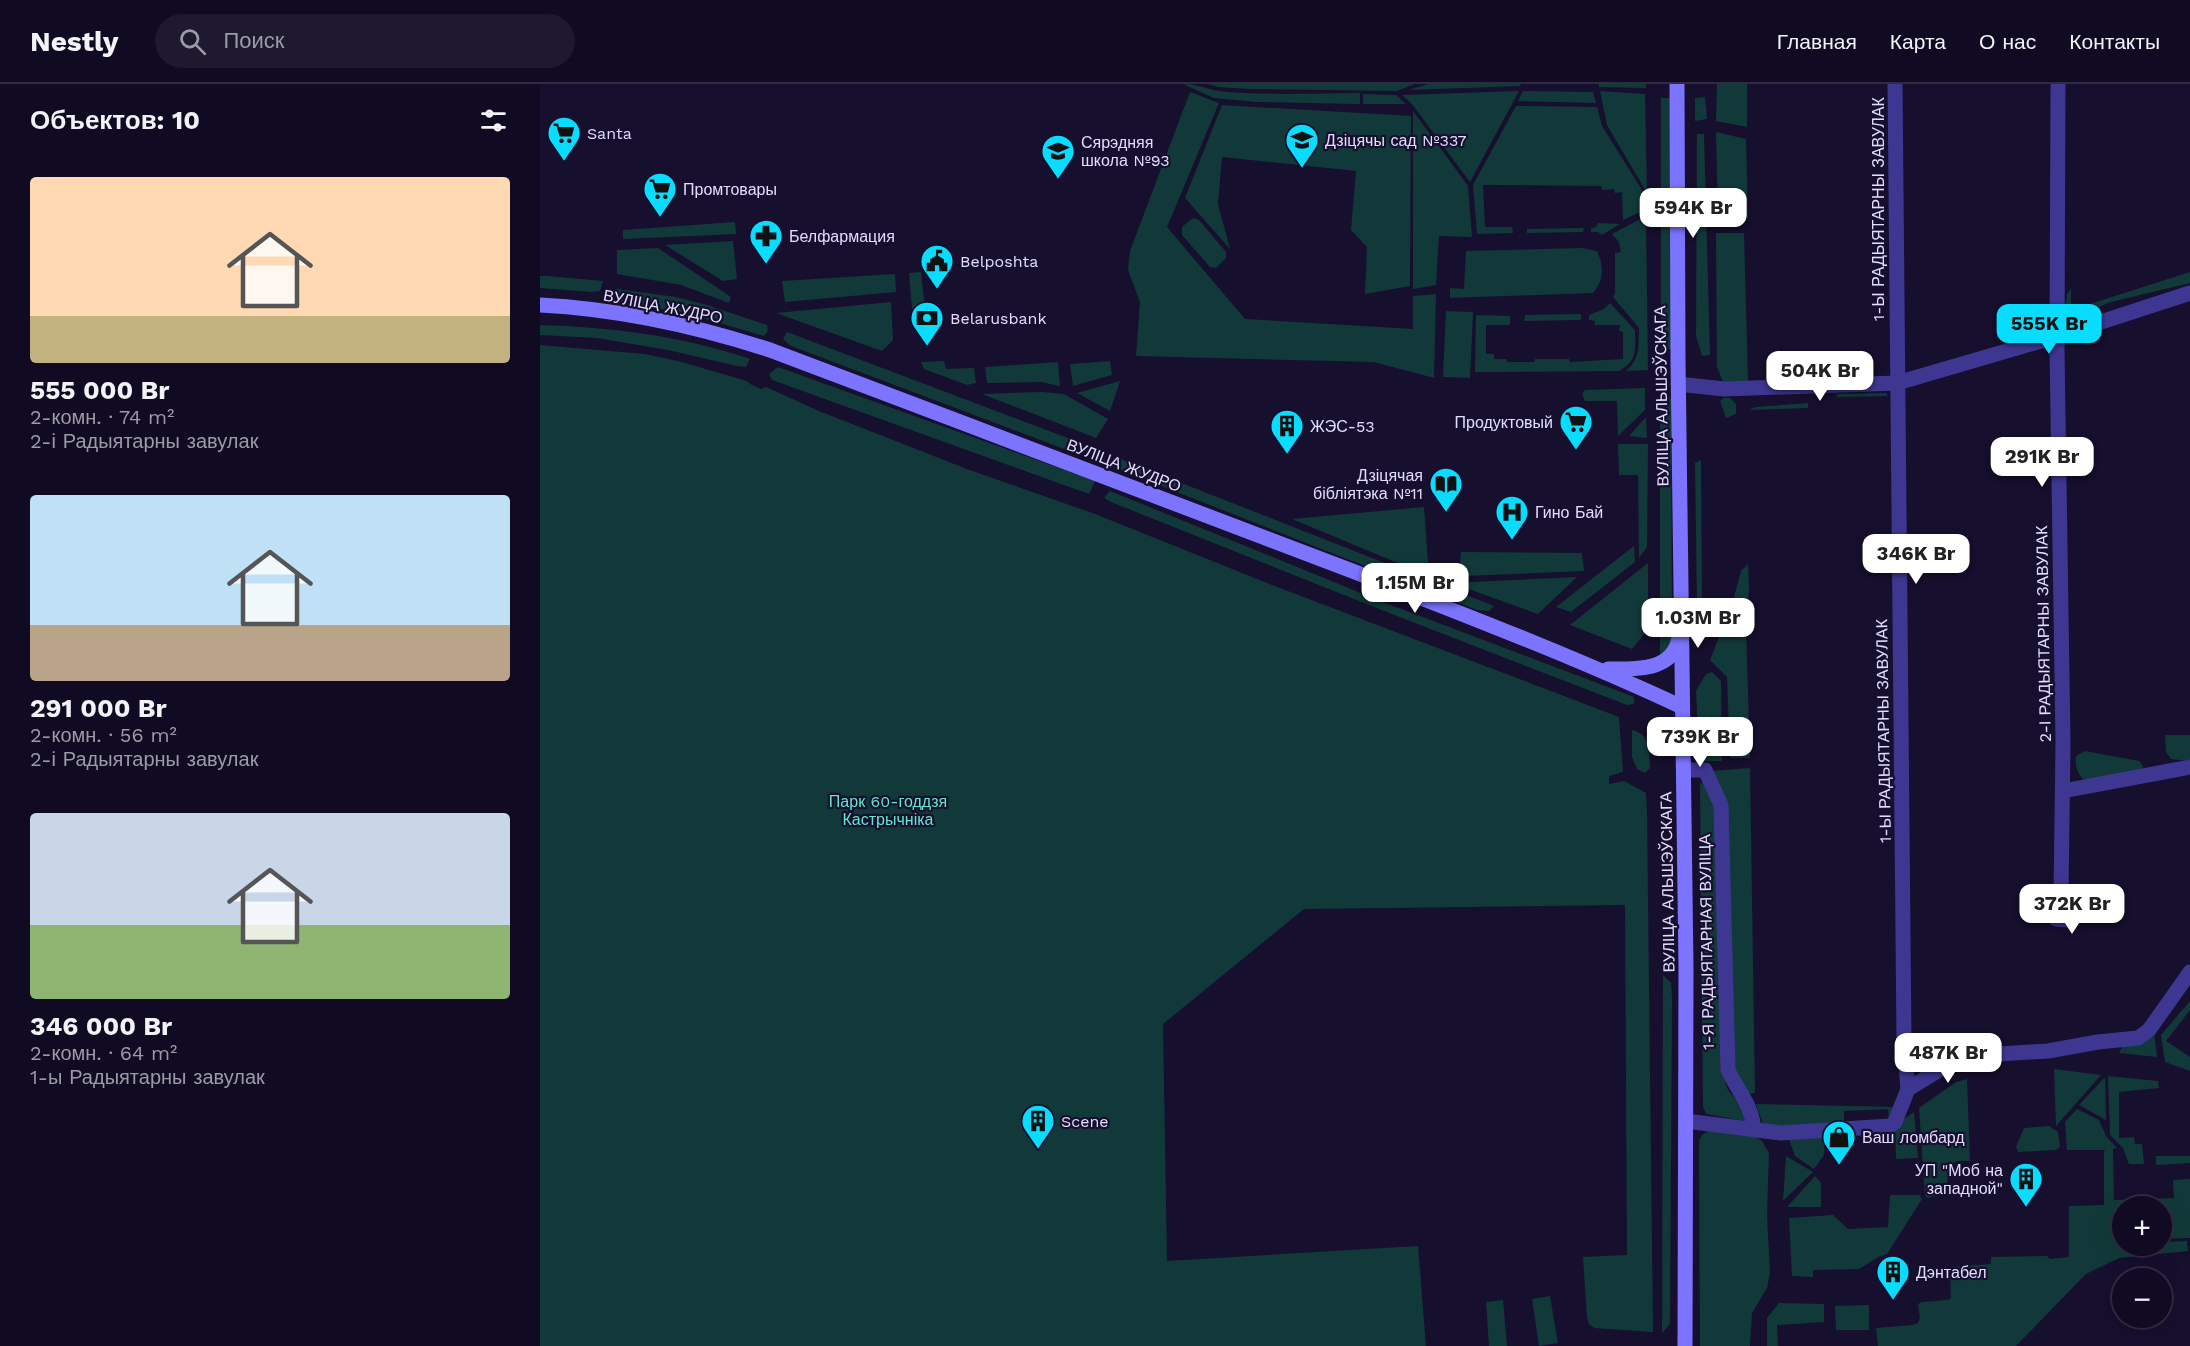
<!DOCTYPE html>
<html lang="ru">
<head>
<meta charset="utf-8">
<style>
	body { margin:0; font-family:"Work Sans",sans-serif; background:#1e192f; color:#f1f3f6; height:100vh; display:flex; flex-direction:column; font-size:22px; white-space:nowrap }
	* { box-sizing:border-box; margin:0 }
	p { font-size:20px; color:#9c9ba5 }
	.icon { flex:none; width:33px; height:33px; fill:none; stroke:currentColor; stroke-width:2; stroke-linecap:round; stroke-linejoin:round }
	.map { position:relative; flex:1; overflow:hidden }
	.panel { display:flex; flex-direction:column; background:#100b22; width:540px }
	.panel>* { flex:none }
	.controls { position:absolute; left:1572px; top:1112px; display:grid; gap:12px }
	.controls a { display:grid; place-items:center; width:60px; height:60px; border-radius:50%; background:#100b22; box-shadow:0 6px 24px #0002,0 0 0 2px #302b40; font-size:30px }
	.price { position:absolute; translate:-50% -51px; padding:0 14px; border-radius:12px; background:#fff; color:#222; font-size:20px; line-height:39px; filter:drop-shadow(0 2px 3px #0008) }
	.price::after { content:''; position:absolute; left:50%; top:36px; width:18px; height:14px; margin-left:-9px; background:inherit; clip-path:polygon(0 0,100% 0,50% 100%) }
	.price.active { background:#09ddff; color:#111 }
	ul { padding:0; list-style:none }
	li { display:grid; align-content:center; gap:12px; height:318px; padding:0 30px }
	li span { display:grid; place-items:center; height:186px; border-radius:6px; color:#555 }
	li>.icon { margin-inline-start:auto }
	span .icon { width:108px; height:108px; fill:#fffc; stroke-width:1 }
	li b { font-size:26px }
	h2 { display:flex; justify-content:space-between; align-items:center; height:72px; padding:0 30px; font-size:26px }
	header { display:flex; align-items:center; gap:36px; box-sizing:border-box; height:84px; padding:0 30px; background:#100b22; border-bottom:2px solid #302b40 }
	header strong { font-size:28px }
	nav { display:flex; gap:33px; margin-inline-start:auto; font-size:21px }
	.search { width:420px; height:54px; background:#1e192f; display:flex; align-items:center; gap:15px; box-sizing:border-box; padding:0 21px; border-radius:33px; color:#9c9ba5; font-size:22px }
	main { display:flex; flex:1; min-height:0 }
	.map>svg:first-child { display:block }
	.green { fill:#123939 }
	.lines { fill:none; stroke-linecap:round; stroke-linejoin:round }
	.minor { stroke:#3e3791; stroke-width:15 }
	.secondary { stroke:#7c74ff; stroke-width:15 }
	.labels { text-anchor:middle; stroke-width:4.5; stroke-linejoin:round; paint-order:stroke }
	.poi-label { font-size:16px; fill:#e2ddff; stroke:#160f2e; text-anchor:start }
	.street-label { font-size:16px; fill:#e2ddff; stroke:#160f2e }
	.park-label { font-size:16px; fill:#5deacd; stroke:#160f2e }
</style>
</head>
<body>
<header>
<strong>Nestly</strong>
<div class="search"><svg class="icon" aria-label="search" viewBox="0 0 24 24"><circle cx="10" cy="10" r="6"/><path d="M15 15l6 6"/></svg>Поиск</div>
<nav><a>Главная</a><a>Карта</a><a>О нас</a><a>Контакты</a></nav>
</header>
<main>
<section class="panel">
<h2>Объектов: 10<svg class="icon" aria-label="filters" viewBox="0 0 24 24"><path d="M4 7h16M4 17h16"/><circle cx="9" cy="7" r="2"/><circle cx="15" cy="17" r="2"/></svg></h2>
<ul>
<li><span style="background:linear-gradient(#ffd9b3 75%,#c2b280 0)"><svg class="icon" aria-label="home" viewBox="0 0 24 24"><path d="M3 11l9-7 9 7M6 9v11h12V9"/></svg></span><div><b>555 000 Br</b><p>2-комн. · 74 m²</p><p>2-і Радыятарны завулак</p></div></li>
<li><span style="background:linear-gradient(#bfe0f5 70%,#b9a48a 0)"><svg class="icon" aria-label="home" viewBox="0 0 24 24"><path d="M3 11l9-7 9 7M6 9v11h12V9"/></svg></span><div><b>291 000 Br</b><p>2-комн. · 56 m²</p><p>2-і Радыятарны завулак</p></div></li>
<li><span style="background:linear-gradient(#c9d6e8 60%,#8fb573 0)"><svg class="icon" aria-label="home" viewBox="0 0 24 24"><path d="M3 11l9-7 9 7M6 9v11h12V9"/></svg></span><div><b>346 000 Br</b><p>2-комн. · 64 m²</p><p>1-ы Радыятарны завулак</p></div></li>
</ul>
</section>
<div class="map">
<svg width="1650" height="1262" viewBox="0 0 1650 1262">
	<rect width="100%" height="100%" fill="#160f2e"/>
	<g class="green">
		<path d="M643,0C658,0 666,5 679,7C725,12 773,9 820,9V20L717,18L674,14Z"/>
		<path d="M668,0H875L857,7L710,5L678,3Z"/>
		<path d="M888,0H981L980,2L868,6Z"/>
		<path d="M1059,0H1106V4L1059,3Z"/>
		<path d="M1177,0H1207V43L1176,37Z"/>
		<path d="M979,7L930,98L872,20L862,11Z"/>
		<path d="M983,7L1053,8L1056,19L978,17Z"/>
		<path d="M1060,7L1105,10L1107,109L1067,41Z"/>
		<path d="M650,8L679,19L627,143L705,235L873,245V212L896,210L894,294L834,278L596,272L600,218L588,186L590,167Z"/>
		<path d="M823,10L856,11L866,20H823Z"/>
		<path d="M1165,13L1167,35L1155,37V14Z"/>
		<path d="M1121,14H1132L1131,265L1121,266Z"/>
		<path d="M682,21L871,32L870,202L825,210L827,163L811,146L816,87L682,73L678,120L690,165L645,114Z"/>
		<path d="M976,22L1057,23L1062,42L1107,114V125L1083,136L1082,108L1075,109L1074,105L1062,106L1061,102L943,101L945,143H972L973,149L937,150L933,101Z"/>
		<path d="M873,27L928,102L932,153L899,152L896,201L873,205Z"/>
		<path d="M1176,48L1206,55L1208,135L1178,134Z"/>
		<path d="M1157,50H1164L1170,271L1162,272L1156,252Z"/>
		<path d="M1106,132L1108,286L1086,287C1101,274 1098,263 1099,244L1073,213L1075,209V169L1081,168L1079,158L1072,150Z"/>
		<path d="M653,134L659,136L686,168V174L676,184L670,183L642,151V143Z"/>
		<path d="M195,138L196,150L83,155V146Z"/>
		<path d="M1058,139L1080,140L1062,151L1058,148H1051V144L1056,143Z"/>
		<path d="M1044,144L1043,148L987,149V145Z"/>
		<path d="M1176,149H1204L1208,297L1183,298L1177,283Z"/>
		<path d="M193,157L197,195L183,197L125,161Z"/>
		<path d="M118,164L191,213L189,219L141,201L77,190V166Z"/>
		<path d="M1042,164L1057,167C1064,182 1064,197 1053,209L910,214V204L924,205L926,167Z"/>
		<path d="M381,188L385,224L372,225L369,189Z"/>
		<path d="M1650,188V199L1571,218L1527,236L1524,231L1527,211L1531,204V226Z"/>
		<path d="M355,190L356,208L245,218L242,197Z"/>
		<path d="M0,192H7L63,197L60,207L52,208L0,204Z"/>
		<path d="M76,205L136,213L167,221L227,241L228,247L224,252L145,229L80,218L74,212Z"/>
		<path d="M351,218L353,256L342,267L236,229Z"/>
		<path d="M1070,219L1095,246C1095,265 1098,277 1079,287L935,288L936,231L970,232V241H946V270H954V275H966L968,278H994L995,275H1029L1030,278L1083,275V248L1079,247L1080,241H1055V237L1049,236V231L1064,225Z"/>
		<path d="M906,227L933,228L930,294L903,293Z"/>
		<path d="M1041,230V236L984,237L985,231Z"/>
		<path d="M0,241C71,243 143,252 210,275L206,283L197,282L128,266L57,254L0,251Z"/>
		<path d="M247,248L541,359L540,371L251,262L243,255Z"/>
		<path d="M0,261L105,270L138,277L207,297L210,300L221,305L226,303L279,327L427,385L555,430L727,499L1079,633L1083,688L1069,692V700L1084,697L1106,709L1107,728L1113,1248L1054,1244L1049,1240L1047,1234L1043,1173L1087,1171L1085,821L764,825L623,940L627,1177L878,1162L886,1262H0Z"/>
		<path d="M404,277L406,285L434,284L436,299L427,301L384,285L381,278Z"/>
		<path d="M570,277L572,291L533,302L530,280Z"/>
		<path d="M518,278L520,302L501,298L447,299L445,283Z"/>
		<path d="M238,283L555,397L549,410L232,296L229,290Z"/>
		<path d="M580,297L570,327L537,309Z"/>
		<path d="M1105,304V326L1078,352L1077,317H1045L1042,310L1045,306Z"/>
		<path d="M1120,306H1125L1131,315L1132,561L1120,573Z"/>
		<path d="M502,308L524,310L568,335L556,354L442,310Z"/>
		<path d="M1346,309L1348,312L1297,313V310Z"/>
		<path d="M1184,314H1190L1196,320V330L1186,334L1180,317Z"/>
		<path d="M1268,319V324L1209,326L1216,323Z"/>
		<path d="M1106,333L1107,354L1089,352Z"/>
		<path d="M1078,360H1108L1107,463L1099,474L1098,391H1079Z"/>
		<path d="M578,374L954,522L949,527L937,526L573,383Z"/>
		<path d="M1161,376L1162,517L1157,520L1155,379Z"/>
		<path d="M570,407L843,518L1094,613V620L1087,621L839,525L571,418L564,414Z"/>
		<path d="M884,423L889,492L752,435Z"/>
		<path d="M1094,462L1095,478L1031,528L1016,523Z"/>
		<path d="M921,468L1042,469L1044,487L899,493L898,481H920Z"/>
		<path d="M1108,479V545L1092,565L1030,541Z"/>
		<path d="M1208,480L1209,504L1206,543L1210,674H1190L1187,593L1170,576L1193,517L1201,487Z"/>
		<path d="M1037,493L998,530L912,499Z"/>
		<path d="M1172,588L1181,597L1182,677H1160L1156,607L1166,590Z"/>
		<path d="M1092,646C1111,650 1109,668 1110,684L1105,689L1097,685L1092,673Z"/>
		<path d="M1625,651H1650V677L1631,675L1626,668Z"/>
		<path d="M1545,667L1599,677L1603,682L1602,685L1545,697C1537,689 1535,684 1536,672Z"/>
		<path d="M1210,684L1215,1009L1206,1010L1193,989L1187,720L1171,687Z"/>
		<path d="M1160,699L1165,700L1176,726L1182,988L1188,1006L1204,1025L1205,1037L1166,1030L1163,1023Z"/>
		<path d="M1123,891L1131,899L1132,914L1130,1240L1122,1249Z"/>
		<path d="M1650,917V926L1626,957L1650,973V987L1625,978L1621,951Z"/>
		<path d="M1614,949L1617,973L1579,969L1583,962Z"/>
		<path d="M1376,952H1411L1412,967L1375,985Z"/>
		<path d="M1514,985L1561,991L1516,1042Z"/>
		<path d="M1568,992L1618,997L1619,1004L1579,1008V1054L1594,1053L1595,1060H1602L1604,1080H1589L1583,1064L1570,1051Z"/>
		<path d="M1565,993L1566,1036L1539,1021Z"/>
		<path d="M1427,995L1430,1077H1416L1408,1086L1407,1109L1388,1114L1385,1112L1379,1024L1416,998Z"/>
		<path d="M1216,1020L1354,1023L1349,1037L1348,1025L1304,1027V1039L1301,1042H1229L1223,1040Z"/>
		<path d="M1537,1025L1559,1036L1566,1052L1577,1064L1573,1065L1574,1116L1634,1114L1633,1096L1650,1095V1154L1622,1155V1122H1582V1161H1622V1158L1647,1157L1648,1167L1579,1174L1546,1190L1476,1262H1338L1336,1244L1372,1241L1378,1239L1380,1234L1378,1220L1382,1218L1408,1216L1411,1214L1410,1183L1451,1180V1173L1507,1172L1510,1175L1529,1173V1122L1564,1121V1067L1566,1066H1527L1525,1038Z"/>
		<path d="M1374,1028L1378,1074L1356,1075L1355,1041Z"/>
		<path d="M1509,1042L1518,1048L1520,1063L1516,1066L1478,1068L1476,1063L1484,1044Z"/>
		<path d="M1168,1047L1214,1051L1222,1057L1229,1069L1227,1131L1230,1189L1227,1204L1212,1229L1210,1262H1160L1159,1057L1162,1051Z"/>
		<path d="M1248,1053H1284V1071L1274,1085L1255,1072Z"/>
		<path d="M1246,1072L1273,1088L1243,1117Z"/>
		<path d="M1616,1072H1650V1079L1616,1081Z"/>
		<path d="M1275,1092L1281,1099V1123H1247Z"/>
		<path d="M1350,1111H1379L1382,1115L1347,1170L1340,1172L1319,1185L1273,1186V1193L1252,1192L1249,1134L1293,1131L1308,1145L1348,1143Z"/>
		<path d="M1010,1212L1018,1259L999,1262L992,1215Z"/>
		<path d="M963,1216L967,1262H949L946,1218Z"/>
		<path d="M1239,1219L1284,1220V1238L1237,1241L1238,1262H1227V1234Z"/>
		<path d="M1329,1221V1246H1296L1295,1222Z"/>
	</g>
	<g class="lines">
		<g class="minor">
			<path d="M1355,0L1364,957L1368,1005"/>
			<path d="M1518,0L1517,265L1523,658L1521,812L1515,826L1516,835L1527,836L1534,832L1535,820L1521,812"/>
			<path d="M1138,300L1184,305L1357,299L1518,252L1650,209"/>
			<path d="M1144,686H1165L1181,721L1188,986C1198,1008 1212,1020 1214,1046"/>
			<path d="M1523,707L1650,683"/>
			<path d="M1146,1037L1241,1049L1350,1042L1355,1038L1368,1005L1412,978L1425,972L1508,967L1558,958L1598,954L1609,946L1650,888"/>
		</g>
		<g class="secondary">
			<path d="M1137,0L1138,275L1146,884L1145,1262"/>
			<path d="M0,221C79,225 156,242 230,266C425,340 620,413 815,488C925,531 1035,573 1142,623"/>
			<path d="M1068,585C1094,585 1134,588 1139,553"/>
		</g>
	</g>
	<defs>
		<g id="supermarket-pin" transform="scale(1.725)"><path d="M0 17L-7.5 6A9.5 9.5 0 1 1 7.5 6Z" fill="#09ddff" stroke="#160f2e"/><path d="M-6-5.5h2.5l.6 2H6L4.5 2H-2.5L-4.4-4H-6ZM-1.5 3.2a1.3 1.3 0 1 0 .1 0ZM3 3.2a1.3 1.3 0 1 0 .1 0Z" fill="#111"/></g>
		<g id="school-pin" transform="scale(1.725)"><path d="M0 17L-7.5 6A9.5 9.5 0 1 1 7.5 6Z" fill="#09ddff" stroke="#160f2e"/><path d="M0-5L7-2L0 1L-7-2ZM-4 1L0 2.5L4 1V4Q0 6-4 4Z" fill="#111"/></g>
		<g id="pharmacy-pin" transform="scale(1.725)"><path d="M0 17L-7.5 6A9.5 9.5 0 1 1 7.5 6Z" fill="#09ddff" stroke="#160f2e"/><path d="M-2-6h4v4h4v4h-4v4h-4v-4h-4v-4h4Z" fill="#111"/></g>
		<g id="civic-pin" transform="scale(1.725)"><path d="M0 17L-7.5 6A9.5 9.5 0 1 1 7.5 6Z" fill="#09ddff" stroke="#160f2e"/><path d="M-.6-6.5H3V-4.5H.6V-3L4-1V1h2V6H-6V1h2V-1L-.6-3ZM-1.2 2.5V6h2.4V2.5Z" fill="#111"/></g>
		<g id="bank-pin" transform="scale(1.725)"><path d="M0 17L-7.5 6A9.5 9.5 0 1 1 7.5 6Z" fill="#09ddff" stroke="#160f2e"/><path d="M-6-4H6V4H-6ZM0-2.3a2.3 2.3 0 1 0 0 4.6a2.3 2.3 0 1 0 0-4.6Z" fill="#111"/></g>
		<g id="building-pin" transform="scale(1.725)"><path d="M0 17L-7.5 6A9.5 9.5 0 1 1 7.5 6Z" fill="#09ddff" stroke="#160f2e"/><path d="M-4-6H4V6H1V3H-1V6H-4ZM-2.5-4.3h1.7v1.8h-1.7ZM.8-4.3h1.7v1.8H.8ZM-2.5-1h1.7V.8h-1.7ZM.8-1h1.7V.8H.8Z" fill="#111"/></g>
		<g id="library-pin" transform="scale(1.725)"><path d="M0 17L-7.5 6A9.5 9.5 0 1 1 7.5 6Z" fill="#09ddff" stroke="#160f2e"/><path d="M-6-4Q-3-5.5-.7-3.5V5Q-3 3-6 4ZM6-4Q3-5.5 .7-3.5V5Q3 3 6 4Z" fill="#111"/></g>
		<g id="hospital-pin" transform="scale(1.725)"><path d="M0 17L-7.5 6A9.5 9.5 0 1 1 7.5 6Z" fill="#09ddff" stroke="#160f2e"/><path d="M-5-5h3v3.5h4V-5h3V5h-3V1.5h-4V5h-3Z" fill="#111"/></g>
		<g id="shop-pin" transform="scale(1.725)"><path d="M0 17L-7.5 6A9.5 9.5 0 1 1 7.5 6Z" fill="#09ddff" stroke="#160f2e"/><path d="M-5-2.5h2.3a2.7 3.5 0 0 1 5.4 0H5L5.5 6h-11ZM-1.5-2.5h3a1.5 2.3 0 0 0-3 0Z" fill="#111"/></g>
	</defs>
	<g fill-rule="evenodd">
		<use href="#supermarket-pin" x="24" y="49"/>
		<use href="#school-pin" x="762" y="56"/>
		<use href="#school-pin" x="518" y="67"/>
		<use href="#supermarket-pin" x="120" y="105"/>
		<use href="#pharmacy-pin" x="226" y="152"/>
		<use href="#civic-pin" x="397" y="177"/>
		<use href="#bank-pin" x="387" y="234"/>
		<use href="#supermarket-pin" x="1036" y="338"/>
		<use href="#building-pin" x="747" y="342"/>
		<use href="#library-pin" x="906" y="400"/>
		<use href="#hospital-pin" x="972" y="428"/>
		<use href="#building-pin" x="498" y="1037"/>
		<use href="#shop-pin" x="1299" y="1053"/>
		<use href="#building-pin" x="1486" y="1095"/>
		<use href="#building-pin" x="1353" y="1188"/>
	</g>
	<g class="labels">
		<g class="poi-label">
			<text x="47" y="55">Santa</text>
			<text x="785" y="62">Дзіцячы сад №337</text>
			<text x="541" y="64">Сярэдняя<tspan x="541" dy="18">школа №93</tspan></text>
			<text x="143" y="111">Промтовары</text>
			<text x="249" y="158">Белфармация</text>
			<text x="420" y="183">Belposhta</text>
			<text x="410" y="240">Belarusbank</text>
			<text x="1013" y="344" text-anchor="end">Продуктовый</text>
			<text x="770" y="348">ЖЭС-53</text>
			<text x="883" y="397" text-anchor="end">Дзіцячая<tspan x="883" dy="18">бібліятэка №11</tspan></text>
			<text x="995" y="434">Гино Бай</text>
			<text x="521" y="1043">Scene</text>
			<text x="1322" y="1059">Ваш ломбард</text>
			<text x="1463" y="1092" text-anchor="end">УП "Моб на<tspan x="1463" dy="18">западной"</tspan></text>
			<text x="1376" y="1194">Дэнтабел</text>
		</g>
		<g class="street-label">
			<text transform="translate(1338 125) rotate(-90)" y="6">1-Ы РАДЫЯТАРНЫ ЗАВУЛАК</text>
			<text transform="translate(123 222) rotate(11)" y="6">ВУЛІЦА ЖУДРО</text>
			<text transform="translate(1121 312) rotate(-91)" y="6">ВУЛІЦА АЛЬШЭЎСКАГА</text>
			<text transform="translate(584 381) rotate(21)" y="6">ВУЛІЦА ЖУДРО</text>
			<text transform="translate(1503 550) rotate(-91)" y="6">2-І РАДЫЯТАРНЫ ЗАВУЛАК</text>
			<text transform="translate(1343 647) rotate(-91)" y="6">1-Ы РАДЫЯТАРНЫ ЗАВУЛАК</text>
			<text transform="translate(1127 798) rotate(-91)" y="6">ВУЛІЦА АЛЬШЭЎСКАГА</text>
			<text transform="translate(1166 858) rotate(-91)" y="6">1-Я РАДЫЯТАРНАЯ ВУЛІЦА</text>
		</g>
		<g class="park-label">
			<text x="348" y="723">Парк 60-годдзя<tspan x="348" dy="18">Кастрычніка</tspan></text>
		</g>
	</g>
</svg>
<div class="controls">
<a>+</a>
<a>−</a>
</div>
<b class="price" style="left:1153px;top:155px">594K Br</b>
<b class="price active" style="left:1509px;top:271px">555K Br</b>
<b class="price" style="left:1280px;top:318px">504K Br</b>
<b class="price" style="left:1502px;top:404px">291K Br</b>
<b class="price" style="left:1376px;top:501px">346K Br</b>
<b class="price" style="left:875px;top:530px">1.15M Br</b>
<b class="price" style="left:1158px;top:565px">1.03M Br</b>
<b class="price" style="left:1160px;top:684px">739K Br</b>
<b class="price" style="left:1532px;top:851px">372K Br</b>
<b class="price" style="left:1408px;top:1000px">487K Br</b>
</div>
</main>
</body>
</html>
